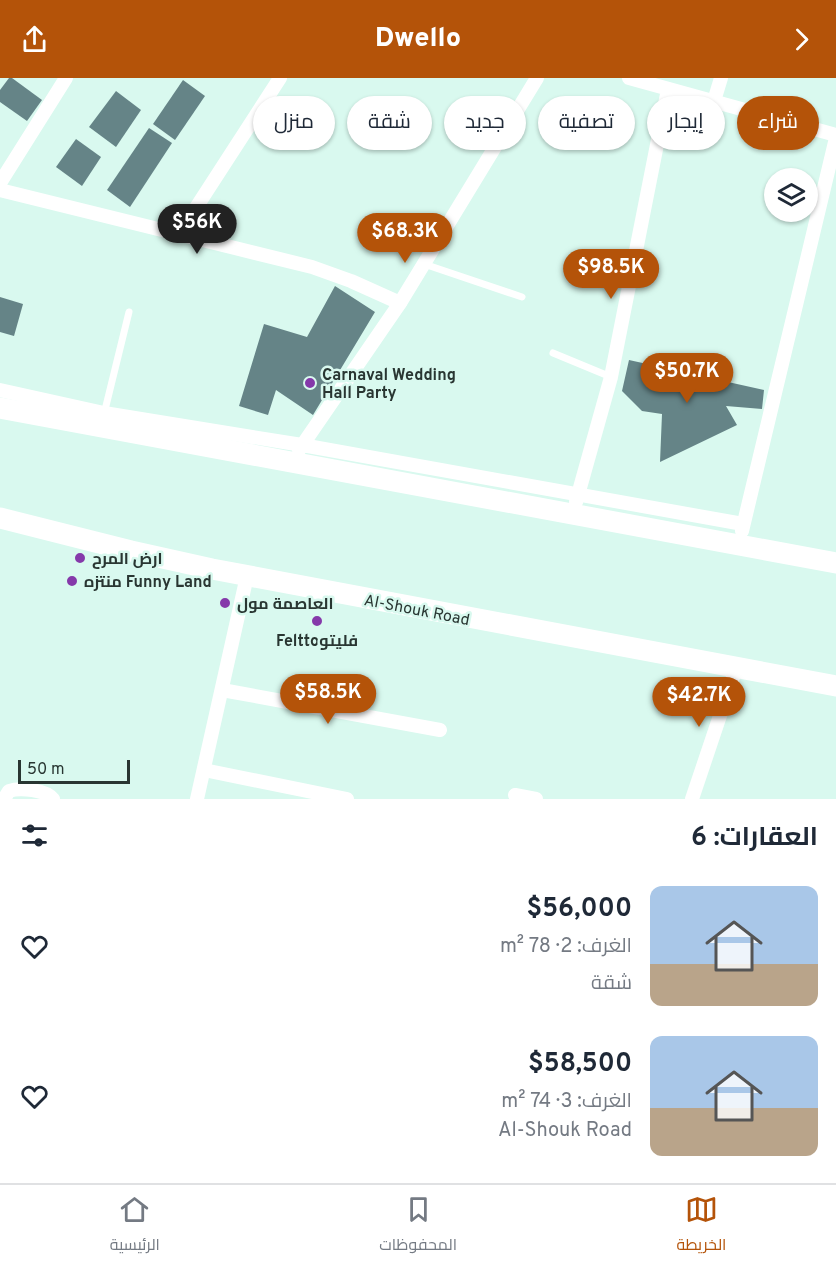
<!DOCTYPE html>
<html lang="ar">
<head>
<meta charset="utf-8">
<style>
	body { margin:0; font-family:Overpass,Cairo,sans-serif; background:#f2f2f3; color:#1f2937; direction:rtl; height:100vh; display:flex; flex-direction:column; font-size:22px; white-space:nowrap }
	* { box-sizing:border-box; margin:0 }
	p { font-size:20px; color:#747a83 }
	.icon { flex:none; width:33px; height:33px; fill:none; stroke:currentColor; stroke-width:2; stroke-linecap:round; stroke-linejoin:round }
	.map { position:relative; height:721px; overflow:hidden; direction:ltr }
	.side { display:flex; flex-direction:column; background:#fff; flex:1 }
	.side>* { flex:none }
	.guide { position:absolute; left:18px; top:18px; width:801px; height:54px; direction:rtl; display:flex; gap:12px }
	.fabs { position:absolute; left:764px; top:90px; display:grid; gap:12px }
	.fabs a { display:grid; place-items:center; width:54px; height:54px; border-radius:50%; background:#fff; box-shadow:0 2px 4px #0004; font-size:30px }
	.scale { position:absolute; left:18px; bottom:15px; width:112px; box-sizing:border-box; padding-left:6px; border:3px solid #293632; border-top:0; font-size:16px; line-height:21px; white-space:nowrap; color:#293632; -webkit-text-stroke:4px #d9f9ef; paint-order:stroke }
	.price { position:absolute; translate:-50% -51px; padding:0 14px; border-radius:21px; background:#b45309; color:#fff; font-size:20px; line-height:39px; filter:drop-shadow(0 2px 3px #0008) }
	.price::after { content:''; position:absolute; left:50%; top:36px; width:18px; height:14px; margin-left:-9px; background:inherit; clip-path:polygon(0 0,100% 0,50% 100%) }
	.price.on { background:#222; color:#fff }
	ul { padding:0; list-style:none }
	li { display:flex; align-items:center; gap:18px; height:150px; padding:0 18px }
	li span { display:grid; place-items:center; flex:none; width:168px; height:120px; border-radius:12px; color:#555 }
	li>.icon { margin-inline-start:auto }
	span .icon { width:72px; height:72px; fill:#fffc; stroke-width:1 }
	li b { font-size:26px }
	h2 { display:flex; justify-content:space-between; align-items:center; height:72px; padding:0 18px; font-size:26px }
	.chip { padding:0 21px; border-radius:27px; background:#fff; box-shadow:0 2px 4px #0004; font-size:21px; line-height:54px }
	.chip.on { background:#b45309; color:#fff }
	header { display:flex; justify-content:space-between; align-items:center; height:78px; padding:0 18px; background:#b45309; color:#fff; font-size:27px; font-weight:800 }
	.tab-bar { display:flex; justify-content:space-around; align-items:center; height:84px; border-top:2px solid #e0e1e3; background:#fff; font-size:16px; color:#747a83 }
	.tab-bar a { display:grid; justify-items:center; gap:3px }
	.tab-bar .on { color:#b45309 }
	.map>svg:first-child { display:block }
	.building { fill:#658487 }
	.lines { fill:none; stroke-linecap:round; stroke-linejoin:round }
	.lane { stroke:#fff; stroke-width:7 }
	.street { stroke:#fff; stroke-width:14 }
	.primary { stroke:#fff; stroke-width:21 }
	.poi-dot { fill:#8539aa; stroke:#d9f9ef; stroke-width:2 }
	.labels { text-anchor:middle; stroke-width:5; stroke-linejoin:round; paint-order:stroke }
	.poi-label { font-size:16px; font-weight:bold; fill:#293632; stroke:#d9f9ef; text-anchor:start }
	.street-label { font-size:16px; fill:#293632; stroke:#d9f9ef }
</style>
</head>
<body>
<header><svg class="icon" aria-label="forward" viewBox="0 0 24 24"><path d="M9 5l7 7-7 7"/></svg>Dwello<svg class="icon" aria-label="share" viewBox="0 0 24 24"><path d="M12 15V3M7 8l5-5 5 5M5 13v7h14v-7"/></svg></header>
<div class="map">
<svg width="836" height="721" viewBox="0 0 836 721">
	<rect width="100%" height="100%" fill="#d9f9ef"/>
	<g class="building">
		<path d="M9,0H12L42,22L27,43L0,24V12Z"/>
		<path d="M183,2L205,18L175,62L153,46Z"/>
		<path d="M116,13L141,32L116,69L89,49Z"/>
		<path d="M149,50L172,65L130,129L107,112Z"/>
		<path d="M76,61L101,79L82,108L56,89Z"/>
		<path d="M335,208L375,234L313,337L276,312L268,337L239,328L264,246L307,259Z"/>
		<path d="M0,219L23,226L14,258L0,254Z"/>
		<path d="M629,282L764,312L762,331L726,328L737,347L660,384L662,336L642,333L622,313Z"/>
	</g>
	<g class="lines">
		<g class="lane">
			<path d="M424,186L522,219"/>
			<path d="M553,275L611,299"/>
			<path d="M104,336L129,234"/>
		</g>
		<g class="street">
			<path d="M629,0L836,57"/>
			<path d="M714,23L721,0"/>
			<path d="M0,105L66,0"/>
			<path d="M0,112L312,189L351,203L400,225"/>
			<path d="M179,156L280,0"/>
			<path d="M0,312L104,335L302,367L743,446"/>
			<path d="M299,372L400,225L537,0"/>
			<path d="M576,424L611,299L668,11"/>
			<path d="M742,453L836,60"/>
			<path d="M222,612L440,652"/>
			<path d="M204,692L347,721"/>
			<path d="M515,717L536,721"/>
			<path d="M4,721L9,713C20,709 46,712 53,721"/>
			<path d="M197,721L247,498"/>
			<path d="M692,721L736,590"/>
		</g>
		<g class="primary">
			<path d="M0,330L836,485"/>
			<path d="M0,440L131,473L212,491L836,608"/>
		</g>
	</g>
	<g class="poi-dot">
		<circle cx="310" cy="305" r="6"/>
		<circle cx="80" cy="480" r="6"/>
		<circle cx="72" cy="503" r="6"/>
		<circle cx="225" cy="525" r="6"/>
		<circle cx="317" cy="543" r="6"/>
	</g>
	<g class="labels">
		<g class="poi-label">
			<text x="322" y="302">Carnaval Wedding<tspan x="322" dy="18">Hall Party</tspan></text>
			<text x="92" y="486">ارض المرح</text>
			<text x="84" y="509">منتزه Funny Land</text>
			<text x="237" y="531">العاصمة مول</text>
			<text x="317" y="568" text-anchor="middle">Felttoفليتو</text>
		</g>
		<g class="street-label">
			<text transform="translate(417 531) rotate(11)" y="6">Al-Shouk Road</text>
		</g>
	</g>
</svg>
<div class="fabs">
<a><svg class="icon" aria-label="layers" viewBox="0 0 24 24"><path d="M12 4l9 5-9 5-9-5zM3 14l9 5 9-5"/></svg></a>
</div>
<div class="scale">50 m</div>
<b class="price on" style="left:197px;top:177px">$56K</b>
<b class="price" style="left:405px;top:186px">$68.3K</b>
<b class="price" style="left:611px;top:222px">$98.5K</b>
<b class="price" style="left:687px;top:326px">$50.7K</b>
<b class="price" style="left:328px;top:647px">$58.5K</b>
<b class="price" style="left:699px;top:650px">$42.7K</b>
<div class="guide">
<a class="chip on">شراء</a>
<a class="chip">إيجار</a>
<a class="chip">تصفية</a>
<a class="chip">جديد</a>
<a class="chip">شقة</a>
<a class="chip">منزل</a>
</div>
</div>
<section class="side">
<h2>العقارات: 6<svg class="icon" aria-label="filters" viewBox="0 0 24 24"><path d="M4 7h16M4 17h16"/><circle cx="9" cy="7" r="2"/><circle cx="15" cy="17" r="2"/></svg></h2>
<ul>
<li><span style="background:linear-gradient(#a9c7e8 65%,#b9a48a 0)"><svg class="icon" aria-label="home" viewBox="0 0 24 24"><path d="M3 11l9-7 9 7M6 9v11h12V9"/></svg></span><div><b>$56,000</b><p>الغرف: 2 · 78 m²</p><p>شقة</p></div><svg class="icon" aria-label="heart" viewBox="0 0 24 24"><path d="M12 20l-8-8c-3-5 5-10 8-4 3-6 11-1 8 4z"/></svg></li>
<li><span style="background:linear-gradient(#a9c7e8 60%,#b9a48a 0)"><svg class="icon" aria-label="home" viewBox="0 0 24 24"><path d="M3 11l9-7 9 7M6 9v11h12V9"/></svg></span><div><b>$58,500</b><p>الغرف: 3 · 74 m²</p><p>Al-Shouk Road</p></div><svg class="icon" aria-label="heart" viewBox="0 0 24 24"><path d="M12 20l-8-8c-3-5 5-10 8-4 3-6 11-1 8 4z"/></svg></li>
</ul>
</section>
<nav class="tab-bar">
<a class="on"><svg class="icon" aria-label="map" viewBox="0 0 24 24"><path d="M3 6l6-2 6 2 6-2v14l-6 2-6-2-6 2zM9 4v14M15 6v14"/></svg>الخريطة</a>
<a><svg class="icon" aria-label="saved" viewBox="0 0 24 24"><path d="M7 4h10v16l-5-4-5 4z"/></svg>المحفوظات</a>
<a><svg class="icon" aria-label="home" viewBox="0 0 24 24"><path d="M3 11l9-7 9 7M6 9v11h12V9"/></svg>الرئيسية</a>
</nav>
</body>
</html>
